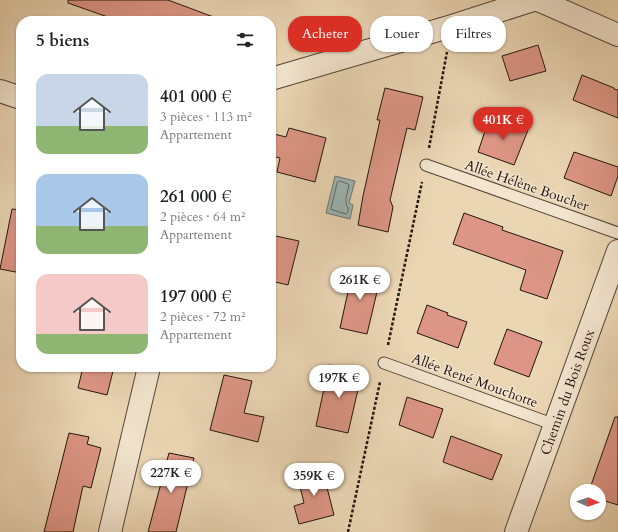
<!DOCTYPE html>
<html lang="fr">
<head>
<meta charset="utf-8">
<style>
	body { margin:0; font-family:Cardo,serif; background:#f6f6f6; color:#202124; height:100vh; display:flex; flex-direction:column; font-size:15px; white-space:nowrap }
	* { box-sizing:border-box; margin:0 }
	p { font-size:13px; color:#757577 }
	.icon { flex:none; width:22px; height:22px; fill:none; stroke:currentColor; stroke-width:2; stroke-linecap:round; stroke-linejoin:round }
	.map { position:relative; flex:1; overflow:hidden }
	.sheet { position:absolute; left:16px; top:16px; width:260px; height:356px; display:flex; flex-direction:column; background:#fff; border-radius:16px; box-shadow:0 1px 3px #0004 }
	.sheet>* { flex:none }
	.hud { position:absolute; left:288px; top:16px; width:270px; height:36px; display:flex; gap:8px }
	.needle { width:26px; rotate:92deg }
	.fabs { position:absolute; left:570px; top:484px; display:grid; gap:8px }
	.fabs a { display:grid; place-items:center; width:36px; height:36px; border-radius:50%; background:#fff; box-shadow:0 1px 3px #0004; font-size:20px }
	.price { position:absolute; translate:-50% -34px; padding:0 9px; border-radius:14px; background:#fff; color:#222; font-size:13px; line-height:26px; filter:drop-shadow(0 1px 2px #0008) }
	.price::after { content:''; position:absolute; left:50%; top:24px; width:12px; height:9px; margin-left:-6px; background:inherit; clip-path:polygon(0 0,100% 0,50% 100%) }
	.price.selected { background:#d93025; color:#fff }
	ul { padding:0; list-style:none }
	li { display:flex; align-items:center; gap:12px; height:100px; padding:0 20px }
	li span { display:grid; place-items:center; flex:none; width:112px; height:80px; border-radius:12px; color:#555 }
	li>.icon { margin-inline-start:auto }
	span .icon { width:48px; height:48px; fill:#fffc; stroke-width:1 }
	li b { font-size:17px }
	h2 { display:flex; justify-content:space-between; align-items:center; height:48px; padding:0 20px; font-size:17px }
	.chip { padding:0 14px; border-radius:16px; background:#fff; box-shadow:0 1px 3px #0004; font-size:14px; line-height:36px }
	.chip.selected { background:#d93025; color:#fff }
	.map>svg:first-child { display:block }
	.water { fill:#9bb7b6; stroke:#6b7673 }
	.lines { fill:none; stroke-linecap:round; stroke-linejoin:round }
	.shore { stroke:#5f6662; stroke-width:1 }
	.building { fill:#dd9685; stroke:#23140f }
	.lane-casing { stroke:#554438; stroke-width:13 }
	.street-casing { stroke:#554438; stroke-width:24 }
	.path { stroke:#23140f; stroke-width:2.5; stroke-dasharray:3 2; stroke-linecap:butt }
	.lane { stroke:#f2e4ce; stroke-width:11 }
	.street { stroke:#f2e4ce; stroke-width:22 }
	.labels { text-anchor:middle; stroke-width:3; stroke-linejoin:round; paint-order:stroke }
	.street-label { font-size:14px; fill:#23140f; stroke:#f2e4ce }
</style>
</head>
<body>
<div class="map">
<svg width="618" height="532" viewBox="0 0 618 532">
	<rect width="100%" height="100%" fill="#ebd6b4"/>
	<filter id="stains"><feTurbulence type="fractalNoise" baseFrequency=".005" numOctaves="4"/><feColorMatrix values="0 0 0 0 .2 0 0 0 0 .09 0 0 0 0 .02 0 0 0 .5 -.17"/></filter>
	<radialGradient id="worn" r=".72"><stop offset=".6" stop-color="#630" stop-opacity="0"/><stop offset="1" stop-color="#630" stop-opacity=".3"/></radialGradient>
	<path class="water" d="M335,176L355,181L349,203L353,205L350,219L326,213Z"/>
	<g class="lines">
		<path class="shore" d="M340,181L348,184L349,185C348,193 343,201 348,208V212L346,214L333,210L331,209L337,183Z"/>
	</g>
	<g class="building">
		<path d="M68,0H168L219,19V21H119L68,3Z"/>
		<path d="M538,45L546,71L510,81L502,56Z"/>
		<path d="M582,75L614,88V89L618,90V118L573,100Z"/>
		<path d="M385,88L423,97L415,130L407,128L390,200L393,207L388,232L358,225L363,196L380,120H377Z"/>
		<path d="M490,116L528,130L514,165L478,152Z"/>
		<path d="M289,128L326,138L315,182L277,172L280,158L271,156V145L274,134L286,137Z"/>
		<path d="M574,152L618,167V176L611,196L564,178Z"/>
		<path d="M12,209L21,210V273L0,269Z"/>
		<path d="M464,213L503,227L502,230L563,251L547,299L520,290L526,270L453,244Z"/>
		<path d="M271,235L299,241L288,285L271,281Z"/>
		<path d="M353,269L381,275L367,334L340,328Z"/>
		<path d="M427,305L448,313L447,315L467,322L458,348L417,333Z"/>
		<path d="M507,329L542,342L529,377L494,364Z"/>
		<path d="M329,365L362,372L348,433L316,426Z"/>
		<path d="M83,367H114L107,395L78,388Z"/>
		<path d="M224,375L252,381L244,413L264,417L258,442L210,430Z"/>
		<path d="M407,397L443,409L433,438L399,425Z"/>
		<path d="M615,417H618V505L599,499V491H589Z"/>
		<path d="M69,433L89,437L87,444L101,448L91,488L83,486L73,532H44Z"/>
		<path d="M451,436L502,455L492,480L443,462Z"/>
		<path d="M169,453L194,458L176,532H148Z"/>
		<path d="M322,468L334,515L299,524L294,506L304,503L297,474Z"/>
	</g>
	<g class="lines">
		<g class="lane-casing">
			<g id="lane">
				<path d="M426,165L618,233"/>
				<path d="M384,363L555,425"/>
			</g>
		</g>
		<g class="street-casing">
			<g id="street">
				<path d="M538,0L618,35"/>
				<path d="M271,79L452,26L533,0"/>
				<path d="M0,91L21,98"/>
				<path d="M110,532L149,367"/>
				<path d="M516,532L618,251"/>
			</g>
		</g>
		<g class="path">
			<path d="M429,148L447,52"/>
			<path d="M388,345L422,182"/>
			<path d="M348,532L380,382"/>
		</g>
		<use href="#lane" class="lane"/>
		<use href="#street" class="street"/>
	</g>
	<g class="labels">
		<g class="street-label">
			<text transform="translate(527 185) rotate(19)" y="5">Allée Hélène Boucher</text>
			<text transform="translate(475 380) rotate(20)" y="5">Allée René Mouchotte</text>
			<text transform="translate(567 392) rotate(-70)" y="5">Chemin du Bois Roux</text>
		</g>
	</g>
	<rect width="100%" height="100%" filter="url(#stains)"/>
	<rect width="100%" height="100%" fill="url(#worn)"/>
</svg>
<div class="fabs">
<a><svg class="needle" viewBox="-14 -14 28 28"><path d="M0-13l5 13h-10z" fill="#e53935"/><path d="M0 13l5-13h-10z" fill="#757577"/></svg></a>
</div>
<b class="price selected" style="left:503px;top:141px">401K €</b>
<b class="price" style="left:360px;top:301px">261K €</b>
<b class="price" style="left:339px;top:399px">197K €</b>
<b class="price" style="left:171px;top:494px">227K €</b>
<b class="price" style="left:314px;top:497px">359K €</b>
<div class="hud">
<a class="chip selected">Acheter</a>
<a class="chip">Louer</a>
<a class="chip">Filtres</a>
</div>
<section class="sheet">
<h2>5 biens<svg class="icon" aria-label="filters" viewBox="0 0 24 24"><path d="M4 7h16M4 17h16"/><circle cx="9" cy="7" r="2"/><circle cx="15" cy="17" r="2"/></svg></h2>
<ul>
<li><span style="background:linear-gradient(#c9d6e8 65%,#8fb573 0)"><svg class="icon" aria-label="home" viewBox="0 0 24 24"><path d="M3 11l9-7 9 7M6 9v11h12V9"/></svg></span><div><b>401 000 €</b><p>3 pièces · 113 m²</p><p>Appartement</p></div></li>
<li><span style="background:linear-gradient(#a9c7e8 65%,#8fb573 0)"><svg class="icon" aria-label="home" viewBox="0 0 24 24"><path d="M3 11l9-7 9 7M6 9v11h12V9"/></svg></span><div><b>261 000 €</b><p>2 pièces · 64 m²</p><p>Appartement</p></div></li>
<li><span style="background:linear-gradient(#f6c9c9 75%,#8fb573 0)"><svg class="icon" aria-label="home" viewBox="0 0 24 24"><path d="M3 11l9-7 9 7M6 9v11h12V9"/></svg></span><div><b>197 000 €</b><p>2 pièces · 72 m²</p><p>Appartement</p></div></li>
</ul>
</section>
</div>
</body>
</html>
